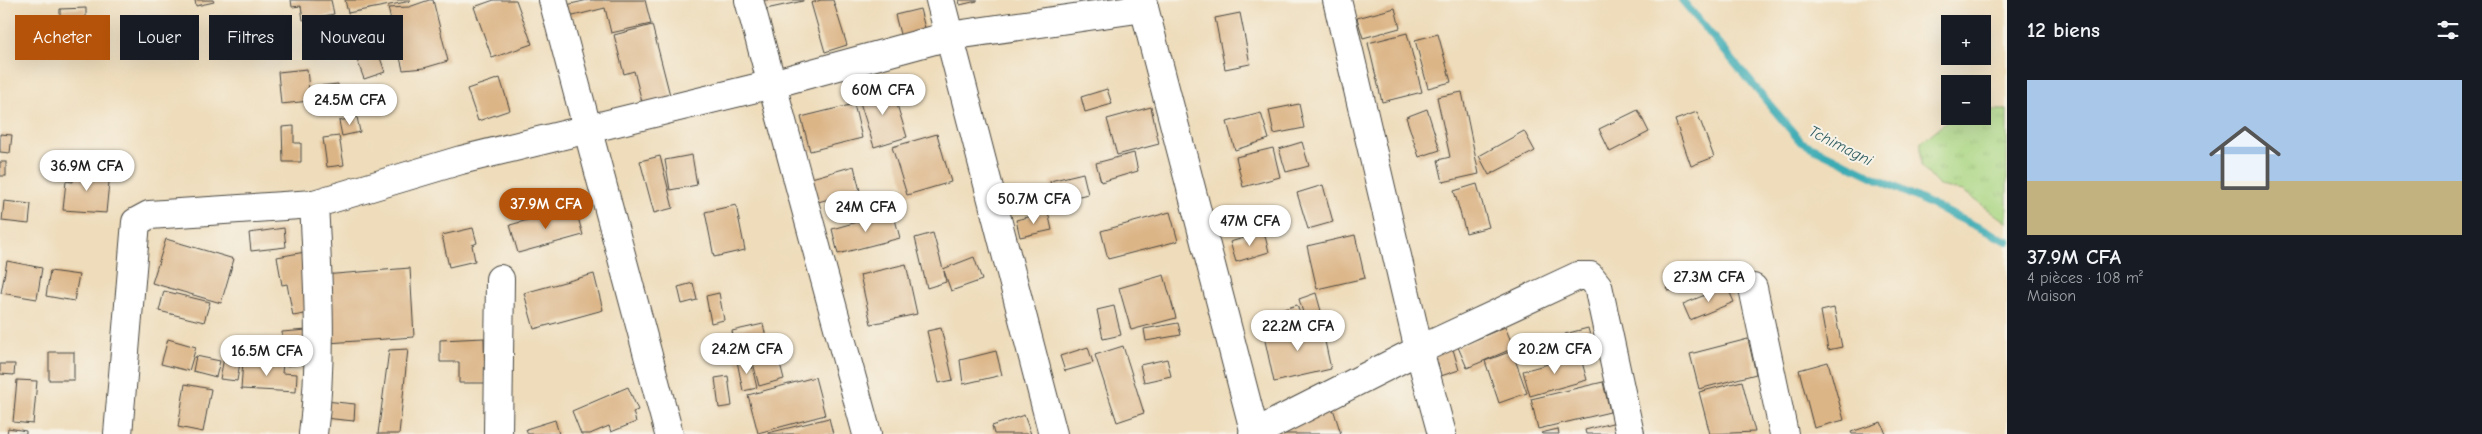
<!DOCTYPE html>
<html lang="fr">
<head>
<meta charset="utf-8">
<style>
	body { margin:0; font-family:"Comic Neue",sans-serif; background:#242831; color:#f1f3f6; height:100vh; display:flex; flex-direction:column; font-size:19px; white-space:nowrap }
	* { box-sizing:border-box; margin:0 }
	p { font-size:16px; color:#9ea1a6 }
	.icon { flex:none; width:28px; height:28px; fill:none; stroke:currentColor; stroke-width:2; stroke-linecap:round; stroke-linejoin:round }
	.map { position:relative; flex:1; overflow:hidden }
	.sheet { display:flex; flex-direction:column; background:#171b24; width:475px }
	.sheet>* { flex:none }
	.hud { position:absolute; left:15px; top:15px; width:475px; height:45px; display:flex; gap:10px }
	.tools { position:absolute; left:1941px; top:15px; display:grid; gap:10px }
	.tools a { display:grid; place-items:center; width:50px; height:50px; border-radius:0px; background:#171b24; box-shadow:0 5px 20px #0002; font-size:25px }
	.price { position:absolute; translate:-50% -42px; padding:0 11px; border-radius:18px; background:#fff; color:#222; font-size:16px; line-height:32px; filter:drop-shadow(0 1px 2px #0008) }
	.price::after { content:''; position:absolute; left:50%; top:30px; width:15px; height:11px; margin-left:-8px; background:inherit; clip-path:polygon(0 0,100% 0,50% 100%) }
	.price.active { background:#b45309; color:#fff }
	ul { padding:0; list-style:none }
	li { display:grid; align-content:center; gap:10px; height:265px; padding:0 20px }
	li span { display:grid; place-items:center; height:155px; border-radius:0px; color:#555 }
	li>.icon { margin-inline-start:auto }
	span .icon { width:90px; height:90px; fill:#fffc; stroke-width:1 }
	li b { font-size:21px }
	h2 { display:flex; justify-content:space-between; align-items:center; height:60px; padding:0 20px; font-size:21px }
	.tag { padding:0 18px; border-radius:0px; background:#171b24; box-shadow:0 5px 20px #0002; font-size:18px; line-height:45px }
	.tag.active { background:#b45309; color:#fff }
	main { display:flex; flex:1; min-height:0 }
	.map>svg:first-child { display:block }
	.grass { fill:url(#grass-tufts); stroke:#6a8056 }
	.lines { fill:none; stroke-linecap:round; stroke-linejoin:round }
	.stream { stroke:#3aabb4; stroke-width:8 }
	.building { fill:#dcb587 }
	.street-casing { stroke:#484640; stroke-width:30 }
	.street { stroke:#fff; stroke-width:28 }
	.labels { text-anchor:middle; stroke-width:4; stroke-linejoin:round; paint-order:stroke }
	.water-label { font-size:16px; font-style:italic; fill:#315e62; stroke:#f7f3e8 }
</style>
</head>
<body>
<main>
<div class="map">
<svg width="2007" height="434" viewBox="0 0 2007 434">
	<defs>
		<pattern id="grass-tufts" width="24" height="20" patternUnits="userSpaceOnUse" patternTransform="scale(1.25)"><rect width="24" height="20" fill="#a9d682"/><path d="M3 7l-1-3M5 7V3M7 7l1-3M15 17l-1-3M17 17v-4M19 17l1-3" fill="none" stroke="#92b870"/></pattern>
	</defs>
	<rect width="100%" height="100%" fill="#f7f3e8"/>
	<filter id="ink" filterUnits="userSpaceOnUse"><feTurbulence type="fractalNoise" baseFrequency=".02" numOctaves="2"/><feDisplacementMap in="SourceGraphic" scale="10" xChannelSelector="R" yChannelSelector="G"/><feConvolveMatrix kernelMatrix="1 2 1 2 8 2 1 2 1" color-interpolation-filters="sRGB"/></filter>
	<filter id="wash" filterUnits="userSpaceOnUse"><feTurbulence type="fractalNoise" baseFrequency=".0096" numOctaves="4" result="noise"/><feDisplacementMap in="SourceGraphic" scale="20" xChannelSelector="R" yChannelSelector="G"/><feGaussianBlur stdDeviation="1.12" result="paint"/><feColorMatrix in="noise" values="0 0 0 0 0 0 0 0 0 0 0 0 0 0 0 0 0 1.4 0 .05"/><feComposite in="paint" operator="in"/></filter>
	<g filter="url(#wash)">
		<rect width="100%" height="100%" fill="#eedcba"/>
		<path class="grass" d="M1983,110H2007V223L1963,191L1939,186L1921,166V142L1954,116H1982Z"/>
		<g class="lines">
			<path class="stream" d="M1682,0L1801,142L2007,241"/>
		</g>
		<g id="blocks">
			<g class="building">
				<path d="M195,0H213L214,2L196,6Z"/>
				<path d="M291,0H331L334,14L303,20L301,6L292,7Z"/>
				<path d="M345,0H410L411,1L348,13Z"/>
				<path d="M429,0H433L448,61L424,68L403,70L388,8L409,7Z"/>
				<path d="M494,0H516L532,44L492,58L474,7Z"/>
				<path d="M588,0H645L651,24L611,33L605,8L565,18L562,6Z"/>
				<path d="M749,0H803V1L752,12Z"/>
				<path d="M821,0H833L847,45L825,52L811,3Z"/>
				<path d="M959,0H977V1L960,5Z"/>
				<path d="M86,8V27H60V9Z"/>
				<path d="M1395,8L1400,28L1363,38L1357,18Z"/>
				<path d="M920,9L926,32L901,38L895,15Z"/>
				<path d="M1240,13L1250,64L1225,69L1215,18Z"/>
				<path d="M652,25L672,103L644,110L634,71L624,74L614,35Z"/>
				<path d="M1407,33L1422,92L1382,102L1368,43Z"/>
				<path d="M1438,34L1451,82L1428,88L1415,40Z"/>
				<path d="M378,52L385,72L364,79L357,60Z"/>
				<path d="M307,69L310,101L281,104L278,72Z"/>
				<path d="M500,78L510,110L478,121L467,89Z"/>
				<path d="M338,84L339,107L322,109L320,86Z"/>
				<path d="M891,85L907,137L874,147L858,96Z"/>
				<path d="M1107,89L1112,104L1085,112L1081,97Z"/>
				<path d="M1462,92L1479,174L1443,182L1438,160L1450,157L1437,97Z"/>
				<path d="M854,104L862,138L810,151L801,117Z"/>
				<path d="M1299,104L1304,128L1274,134L1269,110Z"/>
				<path d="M1151,107L1159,144L1117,155L1107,119Z"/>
				<path d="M1427,109L1440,150L1419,157L1406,117Z"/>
				<path d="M1638,110L1649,132L1610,152L1599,129Z"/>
				<path d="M1697,112L1714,157L1691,166L1675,120Z"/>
				<path d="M1261,113L1269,139L1235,150L1227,122Z"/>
				<path d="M357,117L360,132L342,136L339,121Z"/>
				<path d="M294,126V143H301V162H283L282,127Z"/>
				<path d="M1524,131L1535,151L1489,175L1479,156Z"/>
				<path d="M0,134L12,135L10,153L0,152Z"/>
				<path d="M937,134L951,182L907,195L892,147Z"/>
				<path d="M339,136L344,165L327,167L323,138Z"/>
				<path d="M1302,142L1309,166L1286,172L1279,149Z"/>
				<path d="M1273,148L1280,177L1243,187L1236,157Z"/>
				<path d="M1134,153L1138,171L1101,182L1096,163Z"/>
				<path d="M692,155L697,185L670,190L665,160Z"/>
				<path d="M660,156L673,208L654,213L640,161Z"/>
				<rect x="0" y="162" width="6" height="14"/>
				<path d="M854,166L860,191L814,203L808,179Z"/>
				<path d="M74,169L110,172L106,213L63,210L66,181L73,182Z"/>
				<path d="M1083,173L1088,194L1054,202L1050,181Z"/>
				<path d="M1477,184L1489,227L1466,233L1454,191Z"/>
				<path d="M1323,185L1333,222L1308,229L1297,193Z"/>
				<path d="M4,201L31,204L29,224L2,221Z"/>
				<path d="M736,205L745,250L714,257L705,212Z"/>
				<path d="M575,207L583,235L518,253L510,225Z"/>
				<path d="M893,212L900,238L838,254L832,229Z"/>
				<path d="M1048,212L1052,230L1020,237L1016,220Z"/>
				<path d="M1170,212L1178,241L1108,259L1101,231Z"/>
				<path d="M284,228L286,247L251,251L249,233Z"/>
				<path d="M473,228L477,243L472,245L475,261L449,267L442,235Z"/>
				<path d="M1264,232L1269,252L1236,262L1230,242Z"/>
				<path d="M933,233L943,269L974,257L982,280L951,291L944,271L946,282L927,288L915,238Z"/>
				<path d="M1355,235L1365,278L1317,289L1307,246Z"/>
				<path d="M166,239L234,259L221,303L152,283Z"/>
				<path d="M305,252L316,312L293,316L287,284L282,285L277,257Z"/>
				<path d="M7,261L42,268L37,299L1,293Z"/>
				<path d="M906,264L917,314L871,324L860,275Z"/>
				<path d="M410,268L414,337L328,343L323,275Z"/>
				<path d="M1684,270L1688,287L1668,291L1665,275Z"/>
				<path d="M50,271L79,275L74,301L46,296Z"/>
				<path d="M594,274L603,310L534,329L524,293Z"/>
				<path d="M1164,275L1176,318L1131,330L1119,288Z"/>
				<path d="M693,283L697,300L682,304L678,287Z"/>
				<path d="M1727,286L1734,302L1690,320L1683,304Z"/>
				<path d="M164,291L210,302L204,322L159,311Z"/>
				<path d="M719,293L724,320L711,323L706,296Z"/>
				<path d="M1316,293L1321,311L1304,316L1299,299Z"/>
				<path d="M1297,305L1302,319L1259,333L1254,318Z"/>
				<path d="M1114,306L1121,335L1103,339L1097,310Z"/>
				<path d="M1834,308L1842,347L1828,350L1821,311Z"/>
				<path d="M1178,323L1181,335L1146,341L1144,329Z"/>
				<path d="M1321,323L1331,369L1274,382L1264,336Z"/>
				<path d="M763,324L769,350L738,358L732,331Z"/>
				<path d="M1505,327L1514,348L1467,368L1458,347Z"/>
				<path d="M941,328L953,380L939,383L927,331Z"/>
				<path d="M1588,328L1593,347L1570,353L1565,334Z"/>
				<path d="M307,330L309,352H302L303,364L285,366L282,332Z"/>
				<path d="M484,338L485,383H459V362H440V340Z"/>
				<path d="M168,339L196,347L189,371L161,364Z"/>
				<path d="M1450,339L1459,370L1441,376L1432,345Z"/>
				<path d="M1748,339L1756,374L1699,389L1690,354Z"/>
				<path d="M1123,346L1144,413L1117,422L1095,355Z"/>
				<path d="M1088,347L1093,363L1065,371L1060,356Z"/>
				<path d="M408,349L399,434H378L389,350Z"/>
				<path d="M996,351L1002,375L963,384L960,360Z"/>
				<path d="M1512,351L1527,393L1499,403L1485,361Z"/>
				<rect x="49" y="352" width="25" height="28"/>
				<path d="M225,352L241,356L237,381L220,379Z"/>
				<path d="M777,352L784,379L759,386L752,359Z"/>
				<path d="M1580,355L1587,380L1530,396L1523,371Z"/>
				<path d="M196,356L220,361L216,377L193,371Z"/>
				<path d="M750,358L757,388L743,391L737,361Z"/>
				<path d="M1167,359L1171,376L1144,382L1140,365Z"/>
				<path d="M243,361L283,363L282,373L297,374L296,392L241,389Z"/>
				<path d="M1828,362L1844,420L1814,428L1799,370Z"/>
				<path d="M0,364H15L14,375L0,374Z"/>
				<path d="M728,376L732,406L719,408L715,378Z"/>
				<path d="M815,377L825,415L758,433L748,395Z"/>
				<path d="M17,380L37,381L33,424L13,422Z"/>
				<path d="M1742,381L1755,432L1710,434L1699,392Z"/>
				<path d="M1603,382L1610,412L1538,429L1531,399Z"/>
				<path d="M185,384L211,389L203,432L178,427Z"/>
				<path d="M628,387L638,410L633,412L636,422L611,432L609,426L590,434H581L572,411Z"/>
				<path d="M325,401L355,404L354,421L324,418Z"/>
				<path d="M1331,402L1341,434H1271Z"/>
				<path d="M1024,415L1031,434H994L992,426Z"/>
				<path d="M829,418L833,434H768V433Z"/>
				<path d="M555,420L559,434H528L526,429Z"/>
				<path d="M1616,422L1619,434H1586L1585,430Z"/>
				<path d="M1881,422L1886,434H1852L1851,432Z"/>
				<path d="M8,428L26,431V434H7Z"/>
				<path d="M1558,429L1559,434H1542L1541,433Z"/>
			</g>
		</g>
	</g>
	<g filter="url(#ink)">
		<use href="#blocks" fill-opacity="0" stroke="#484640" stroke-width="1"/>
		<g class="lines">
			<g class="street-casing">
				<g id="street">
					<path d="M553,0L669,434"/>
					<path d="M749,0L867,434"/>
					<path d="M940,0L1053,434"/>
					<path d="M1142,0L1255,434"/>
					<path d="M1337,0L1419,350L1442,434"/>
					<path d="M1753,288L1784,434"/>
					<path d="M118,434L136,222L149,215L314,204L461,160L772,84L949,36L1144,8"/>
					<path d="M313,434C323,357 318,281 314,204"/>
					<path d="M498,434L500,279"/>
					<path d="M1253,434L1419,350L1578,276H1590L1598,286L1630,434"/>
				</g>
			</g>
			<use href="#street" class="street"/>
		</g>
	</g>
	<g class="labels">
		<g class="water-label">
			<text transform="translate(1841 145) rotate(27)" y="6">Tchimagni</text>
		</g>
	</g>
</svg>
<div class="tools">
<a>+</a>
<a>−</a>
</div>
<b class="price" style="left:883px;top:116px">60M CFA</b>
<b class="price" style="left:350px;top:126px">24.5M CFA</b>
<b class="price" style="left:87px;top:192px">36.9M CFA</b>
<b class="price" style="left:1034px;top:225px">50.7M CFA</b>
<b class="price active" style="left:546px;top:230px">37.9M CFA</b>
<b class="price" style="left:866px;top:233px">24M CFA</b>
<b class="price" style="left:1250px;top:247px">47M CFA</b>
<b class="price" style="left:1709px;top:303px">27.3M CFA</b>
<b class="price" style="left:1298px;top:352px">22.2M CFA</b>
<b class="price" style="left:747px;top:375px">24.2M CFA</b>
<b class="price" style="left:1555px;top:375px">20.2M CFA</b>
<b class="price" style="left:267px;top:377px">16.5M CFA</b>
<div class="hud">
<a class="tag active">Acheter</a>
<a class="tag">Louer</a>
<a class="tag">Filtres</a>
<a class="tag">Nouveau</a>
</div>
</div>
<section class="sheet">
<h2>12 biens<svg class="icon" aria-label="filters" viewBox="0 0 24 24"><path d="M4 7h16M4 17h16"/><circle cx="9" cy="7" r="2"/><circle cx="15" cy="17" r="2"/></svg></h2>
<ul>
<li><span style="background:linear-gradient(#a9c7e8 65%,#c2b280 0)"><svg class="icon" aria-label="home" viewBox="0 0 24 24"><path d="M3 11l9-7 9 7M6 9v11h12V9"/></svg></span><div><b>37.9M CFA</b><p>4 pièces · 108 m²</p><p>Maison</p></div></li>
</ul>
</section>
</main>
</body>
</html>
